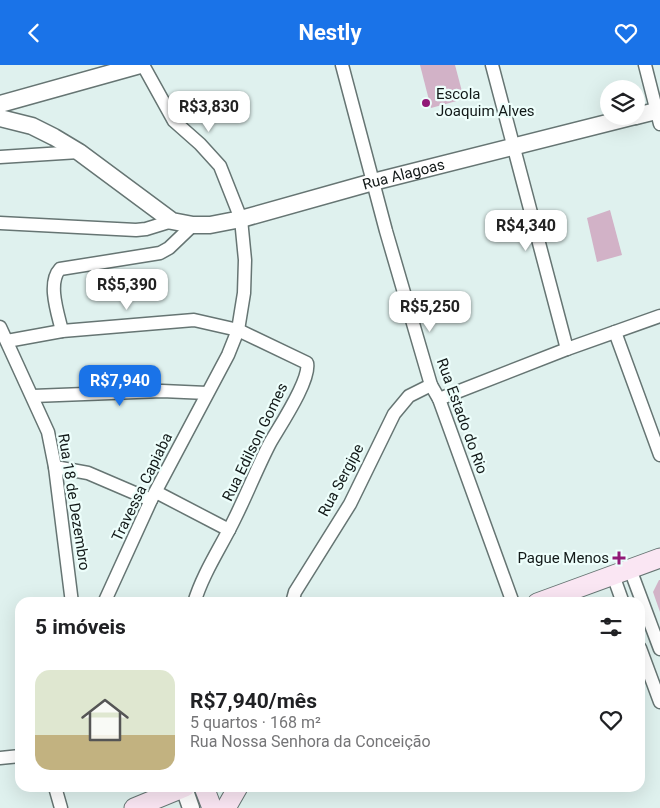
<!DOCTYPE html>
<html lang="pt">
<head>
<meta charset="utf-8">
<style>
	body { margin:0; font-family:Roboto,sans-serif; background:#f6f6f6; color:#202124; height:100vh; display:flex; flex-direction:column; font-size:19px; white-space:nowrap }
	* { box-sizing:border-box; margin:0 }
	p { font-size:16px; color:#757577 }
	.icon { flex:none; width:28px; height:28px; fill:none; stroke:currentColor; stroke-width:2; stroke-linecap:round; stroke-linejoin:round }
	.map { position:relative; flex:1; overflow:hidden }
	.sheet { position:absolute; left:15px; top:532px; width:630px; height:195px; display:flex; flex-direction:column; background:#fff; border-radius:15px; box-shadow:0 5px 20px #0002 }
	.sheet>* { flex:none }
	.controls { position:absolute; left:600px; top:15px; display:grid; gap:10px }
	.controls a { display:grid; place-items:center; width:45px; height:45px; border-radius:50%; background:#fff; box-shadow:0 5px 20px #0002; font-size:25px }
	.price { position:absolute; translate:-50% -42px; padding:0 11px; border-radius:10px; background:#fff; color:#222; font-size:16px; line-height:32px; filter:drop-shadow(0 1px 2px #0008) }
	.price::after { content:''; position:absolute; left:50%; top:30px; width:15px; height:11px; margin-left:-8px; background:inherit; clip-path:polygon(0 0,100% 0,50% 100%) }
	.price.current { background:#1a73e8; color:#fff }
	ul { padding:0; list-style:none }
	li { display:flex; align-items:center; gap:15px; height:125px; padding:0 20px }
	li+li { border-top:1px solid #e0e0e0 }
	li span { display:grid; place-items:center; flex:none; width:140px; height:100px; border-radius:15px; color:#555 }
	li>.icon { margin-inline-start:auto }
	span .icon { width:60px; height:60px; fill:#fffc; stroke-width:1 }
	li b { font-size:21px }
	h2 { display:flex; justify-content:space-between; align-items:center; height:60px; padding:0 20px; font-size:21px }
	header { display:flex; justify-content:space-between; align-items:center; height:65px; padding:0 20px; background:#1a73e8; color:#fff; font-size:22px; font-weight:700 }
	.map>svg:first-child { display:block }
	.green { fill:#d2b2c7 }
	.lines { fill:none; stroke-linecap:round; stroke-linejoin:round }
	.minor-casing { stroke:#667573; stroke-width:15 }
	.tertiary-casing { stroke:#667573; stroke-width:19 }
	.secondary-casing { stroke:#667573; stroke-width:21 }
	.minor { stroke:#fff; stroke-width:12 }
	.tertiary { stroke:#fff; stroke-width:16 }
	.secondary { stroke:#fae6f3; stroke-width:19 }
	.poi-dot { fill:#911977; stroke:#edfefb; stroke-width:2 }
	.labels { text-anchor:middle; stroke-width:4.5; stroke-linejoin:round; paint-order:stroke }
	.poi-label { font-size:15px; fill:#121918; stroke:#edfefb; text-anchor:start }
	.street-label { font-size:15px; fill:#121918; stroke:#edfefb }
</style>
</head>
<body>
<header><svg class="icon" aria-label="back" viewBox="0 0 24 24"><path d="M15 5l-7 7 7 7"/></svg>Nestly<svg class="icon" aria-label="heart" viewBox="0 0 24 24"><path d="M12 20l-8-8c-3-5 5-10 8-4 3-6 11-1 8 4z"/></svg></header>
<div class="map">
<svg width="660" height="743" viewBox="0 0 660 743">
	<rect width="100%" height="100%" fill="#dff1ee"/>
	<g class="green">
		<path d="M420,0H455L464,34L431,43Z"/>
		<path d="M610,145L622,190L597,197L587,153Z"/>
		<path d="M659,515H660V547L653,527Z"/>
	</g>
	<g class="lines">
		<g class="minor-casing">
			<g id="minor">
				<path d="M342,0L386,166L431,320L439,334L513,538"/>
				<path d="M492,0L567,284"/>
				<path d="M645,0L660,59"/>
				<path d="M0,92L79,87"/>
				<path d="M0,158L136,165L146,164L172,156"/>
				<path d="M0,262L48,367L55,402L72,538"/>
				<path d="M62,266C58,249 47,218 60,204L160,188L169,183L193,160"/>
				<path d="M615,267L660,390"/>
				<path d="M7,276L62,266L194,255L238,265L307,298C311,315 279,362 270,378C257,403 247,429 234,455C221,482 203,508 194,538"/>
				<path d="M33,331L162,326L207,328"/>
				<path d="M439,334L567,284L660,251"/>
				<path d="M55,402L88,408L151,435"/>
				<path d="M156,427L229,465"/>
				<path d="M630,504L660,584"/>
				<path d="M613,510L623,538"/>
				<path d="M104,538L151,435L228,290L238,265L244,228L245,195L241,154L220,101L200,79L174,56L143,0"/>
				<path d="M292,538L295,527L350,439L394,349L409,331L431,320"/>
				<path d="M640,583L660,637"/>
				<path d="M0,693L20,691"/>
				<path d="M55,722L61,743"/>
			</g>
		</g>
		<g class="tertiary-casing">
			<g id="tertiary">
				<path d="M0,39L140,0"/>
				<path d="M636,51L660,45"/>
				<path id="s1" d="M0,53L32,61L54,72L79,87L172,156L193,160H210L241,154L373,117L635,51"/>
				<path d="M184,723L191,743"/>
			</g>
		</g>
		<g class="secondary-casing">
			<g id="secondary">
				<path d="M537,538L660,493"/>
				<path d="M204,722L212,743"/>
				<path d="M134,743L185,722"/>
				<path d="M226,743L238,722"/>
			</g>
		</g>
		<use href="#minor" class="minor"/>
		<use href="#tertiary" class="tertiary"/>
		<use href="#secondary" class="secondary"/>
	</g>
	<g class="poi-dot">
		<circle cx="426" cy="38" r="5"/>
		<path d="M616.5 485.5h5v5h5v5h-5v5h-5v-5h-5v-5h5z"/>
	</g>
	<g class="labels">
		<g class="poi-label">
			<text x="436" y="34">Escola<tspan x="436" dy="17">Joaquim Alves</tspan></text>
			<text x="609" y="498" text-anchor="end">Pague Menos</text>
		</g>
		<g class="street-label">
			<text dy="5" stroke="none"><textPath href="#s1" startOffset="441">Rua Alagoas</textPath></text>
			<text transform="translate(462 351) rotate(70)" y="5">Rua Estado do Rio</text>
			<text transform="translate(255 377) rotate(-64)" y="5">Rua Edilson Gomes</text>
			<text transform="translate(341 415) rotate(-62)" y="5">Rua Sergipe</text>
			<text transform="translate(142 422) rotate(-64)" y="5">Travessa Capiaba</text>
			<text transform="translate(74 437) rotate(81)" y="5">Rua 18 de Dezembro</text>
		</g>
	</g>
</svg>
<div class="controls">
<a><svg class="icon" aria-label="layers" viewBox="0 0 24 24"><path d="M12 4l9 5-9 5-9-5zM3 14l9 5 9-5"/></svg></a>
</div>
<b class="price" style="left:209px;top:68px">R$3,830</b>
<b class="price" style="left:526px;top:187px">R$4,340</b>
<b class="price" style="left:127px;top:246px">R$5,390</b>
<b class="price" style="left:430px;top:268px">R$5,250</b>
<b class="price current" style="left:120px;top:342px">R$7,940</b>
<section class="sheet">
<h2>5 imóveis<svg class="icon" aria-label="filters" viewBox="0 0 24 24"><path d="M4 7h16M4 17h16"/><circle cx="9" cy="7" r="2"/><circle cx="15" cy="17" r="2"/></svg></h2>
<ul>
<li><span style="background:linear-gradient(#dfe7d0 65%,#c2b280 0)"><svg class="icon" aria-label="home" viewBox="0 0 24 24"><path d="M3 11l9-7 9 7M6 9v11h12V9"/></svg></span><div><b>R$7,940/mês</b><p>5 quartos · 168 m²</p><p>Rua Nossa Senhora da Conceição</p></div><svg class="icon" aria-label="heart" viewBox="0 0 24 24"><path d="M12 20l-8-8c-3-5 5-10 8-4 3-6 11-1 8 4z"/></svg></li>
</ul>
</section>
</div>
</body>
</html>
